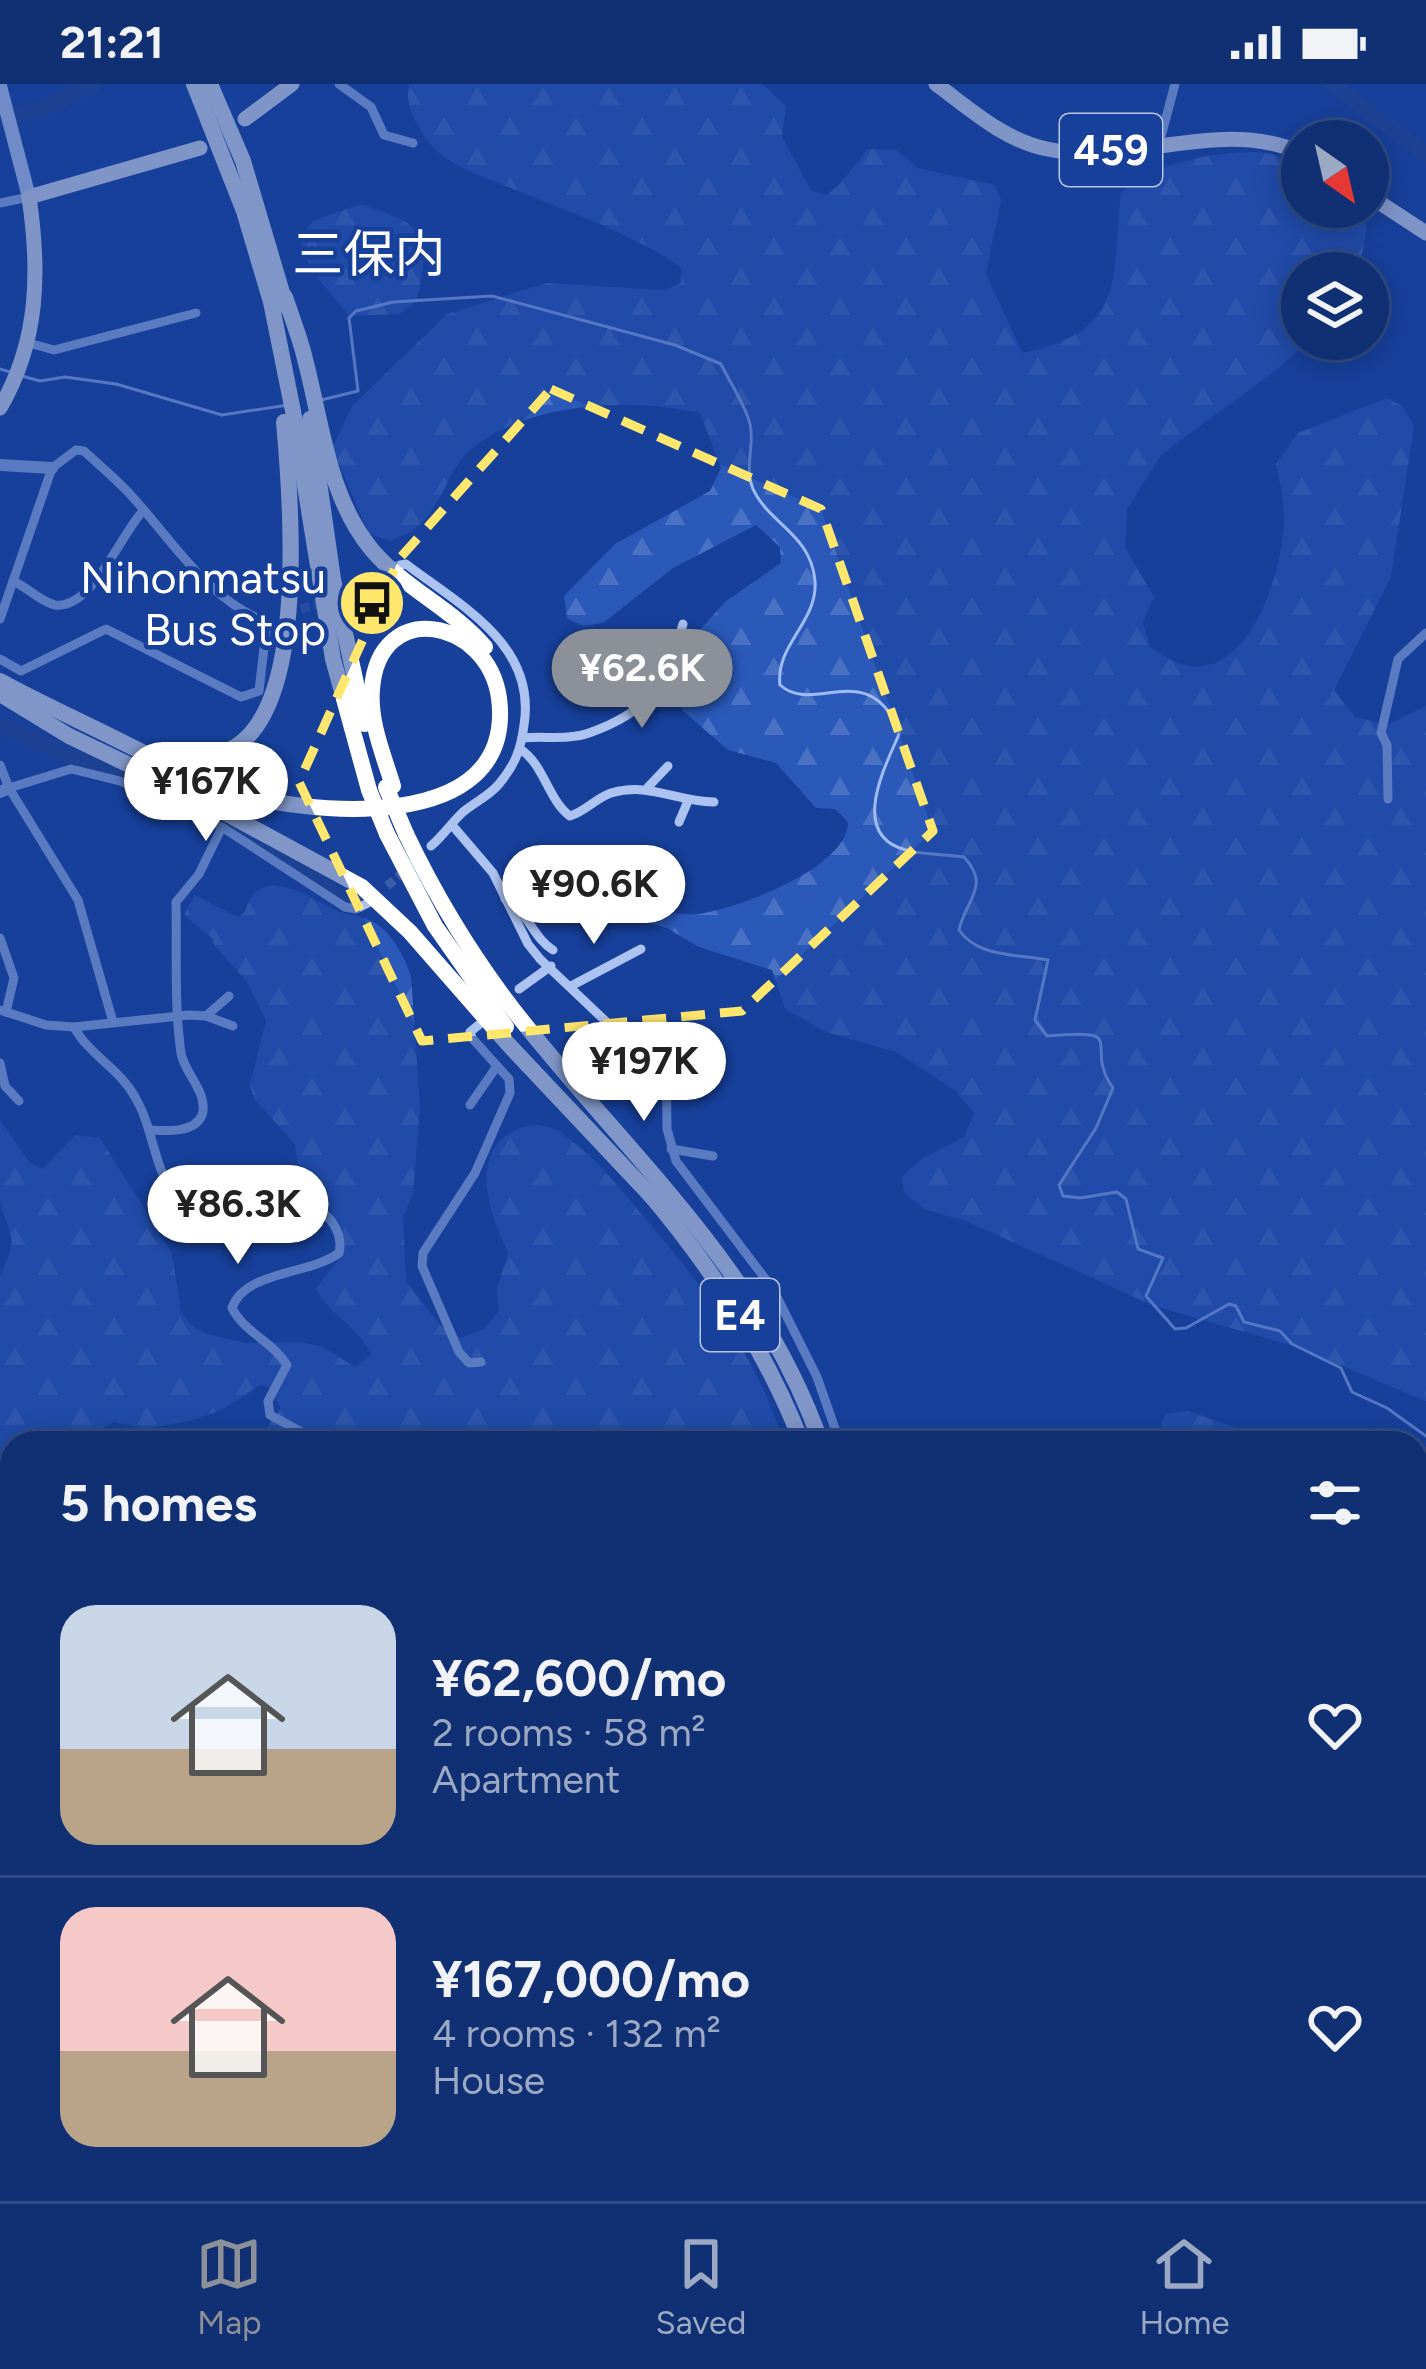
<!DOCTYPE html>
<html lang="en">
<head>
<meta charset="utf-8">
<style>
	body { margin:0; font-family:Figtree,"Noto Sans JP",sans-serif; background:#1e3c7c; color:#f1f3f6; height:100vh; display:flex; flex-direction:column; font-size:45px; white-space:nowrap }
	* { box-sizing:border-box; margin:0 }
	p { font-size:39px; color:#9ca9c5 }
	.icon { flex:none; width:66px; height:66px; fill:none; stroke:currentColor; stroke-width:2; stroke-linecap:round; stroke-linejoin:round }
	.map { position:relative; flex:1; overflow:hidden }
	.drawer { position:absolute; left:0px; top:1347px; width:1428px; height:771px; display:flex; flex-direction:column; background:#113074; border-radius:36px 36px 0 0; box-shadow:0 6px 30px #0003,0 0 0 3px #304b86 }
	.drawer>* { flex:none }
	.needle { width:78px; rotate:146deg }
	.buttons { position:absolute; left:1281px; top:36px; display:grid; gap:24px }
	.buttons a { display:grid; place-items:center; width:108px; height:108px; border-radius:50%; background:#113074; box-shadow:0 6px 30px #0003,0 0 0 3px #304b86; font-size:60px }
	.price { position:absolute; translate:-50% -102px; padding:0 27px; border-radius:42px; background:#fff; color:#222; font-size:39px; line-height:78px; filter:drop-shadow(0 3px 6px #0008) }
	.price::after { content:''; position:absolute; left:50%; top:72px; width:36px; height:27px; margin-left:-18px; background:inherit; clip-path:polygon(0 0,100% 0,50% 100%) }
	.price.on { background:#8c9099; color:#fff }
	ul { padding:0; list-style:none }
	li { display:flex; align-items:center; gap:36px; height:300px; padding:0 60px }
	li+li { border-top:3px solid #304b86 }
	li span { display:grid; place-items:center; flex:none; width:336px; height:240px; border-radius:36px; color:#555 }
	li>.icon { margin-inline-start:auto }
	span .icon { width:144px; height:144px; fill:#fffc; stroke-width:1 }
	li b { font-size:51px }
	h2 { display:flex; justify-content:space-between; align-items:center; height:144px; padding:0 60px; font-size:51px }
	.status { display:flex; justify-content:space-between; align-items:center; height:84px; padding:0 60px; background:#113074; direction:ltr }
	.status svg { height:33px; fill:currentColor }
	.tab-bar { display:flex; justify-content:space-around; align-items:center; height:168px; border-top:3px solid #304b86; background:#113074; font-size:33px; color:#9ca9c5 }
	.tab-bar a { display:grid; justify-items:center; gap:6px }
	.tab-bar .on { color:#8c9099 }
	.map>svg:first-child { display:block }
	.forest { fill:url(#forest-firs) }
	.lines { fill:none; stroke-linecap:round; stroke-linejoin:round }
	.stream { stroke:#9fbcf5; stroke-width:3 }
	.river { stroke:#27458a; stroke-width:16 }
	.minor-tunnel { stroke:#3a5daa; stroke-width:9; stroke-dasharray:9 4.5; stroke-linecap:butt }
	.minor { stroke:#acc3f2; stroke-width:9 }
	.tertiary { stroke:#acc3f2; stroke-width:12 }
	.secondary { stroke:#dbe6fc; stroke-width:14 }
	.trunk { stroke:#fcfcff; stroke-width:15 }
	.motorway { stroke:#fff; stroke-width:16 }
	.motorway-bridge { stroke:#fff; stroke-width:16 }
	.marked { fill:none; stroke:#ffe76e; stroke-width:9; stroke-dasharray:24 15; stroke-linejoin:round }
	.labels { text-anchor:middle; stroke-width:9; stroke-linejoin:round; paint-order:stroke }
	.shield { fill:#17409b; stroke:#b9c6e1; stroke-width:3 }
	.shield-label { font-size:42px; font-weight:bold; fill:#fff }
	.poi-label { font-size:45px; fill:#fff; stroke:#17409b; text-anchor:end }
	.quarter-label { font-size:51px; fill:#fff; stroke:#17409b }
</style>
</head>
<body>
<div class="status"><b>21:21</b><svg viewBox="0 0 49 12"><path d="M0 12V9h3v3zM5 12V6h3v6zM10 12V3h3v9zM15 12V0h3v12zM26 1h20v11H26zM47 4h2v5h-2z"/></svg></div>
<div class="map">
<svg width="1426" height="2117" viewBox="0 0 1426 2117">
	<defs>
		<pattern id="forest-firs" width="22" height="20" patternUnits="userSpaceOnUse" patternTransform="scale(3)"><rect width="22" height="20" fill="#2a59b9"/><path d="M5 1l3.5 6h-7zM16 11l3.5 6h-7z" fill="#4a72c4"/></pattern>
	</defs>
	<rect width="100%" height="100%" fill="#17409b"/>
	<g class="forest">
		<path d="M409,0H763L786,22L782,53L811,106L826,111L838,102L868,65L897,66L917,84L995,101L1001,116L986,189L1022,269C1128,247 1111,198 1121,109C1156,79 1210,68 1256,68C1271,68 1287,76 1302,80V123H1361L1367,143L1359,189H1302V255H1310L1279,284L1161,371L1127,425L1125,463L1154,513L1143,538L1150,563C1160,569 1173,579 1184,581C1252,598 1287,476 1284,426C1283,411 1279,395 1276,380L1298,349L1387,314L1402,322L1414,342L1391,493L1334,606L1355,633L1387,641L1426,622V1317L1294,1262L1154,1222L966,1137L924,1125L905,1109L901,1094L921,1075L964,1053L974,1029L956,1007L896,968L826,948L785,925L772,886L699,863L667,844L640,837L641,827C660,824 678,832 697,830C737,825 848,784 848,738L835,725L816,724L776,679L728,666L682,626L690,557L725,518L781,479L780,463L756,441L673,484L603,539L583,542L567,534L564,512L615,460L710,407L721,384L700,329C633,313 522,318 468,368C447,388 440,426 416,444C409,450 399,453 391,457L369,450L332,364L352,322L447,230L547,199L662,206L681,199V183C629,148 569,128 511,104C488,95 454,84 436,66C421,50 403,22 409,0Z"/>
		<path d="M361,120C426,142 431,146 417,217L399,230L349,232L309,183L300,154L314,136Z"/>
		<path d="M273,801C305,806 309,814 335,826C344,830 355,831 364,834C389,842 403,869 411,892L420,1023L413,1109L403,1134L406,1197L442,1243L461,1254L484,1245L499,1227L497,1205L508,1168C489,1131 468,1068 516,1046C529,1039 547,1040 560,1048C594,1071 618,1102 644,1133C702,1201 758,1273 784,1359H378L372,1349L353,1345L324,1359H244L266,1345L281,1324L269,1303L260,1301L222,1326L194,1336L145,1345L114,1338L73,1359H12V1374L0,1369V1191C21,1151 8,1152 0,1116C0,1092 0,1061 0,1036L30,1079L43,1085L75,1051L100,1054L172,1169L181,1228L191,1241L207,1250L246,1259L301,1258L323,1263L355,1283L371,1271C359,1242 332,1234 316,1205C323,1193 335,1184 340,1172C353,1143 326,1119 302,1109L295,1060L254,1015L250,1001L266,936L247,898L214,861L212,854L184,831L195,811L238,833L245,828C250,811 255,805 273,801Z"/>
		<path d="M1188,1327L1281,1359H1165L1161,1342L1165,1330Z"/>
		<path d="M1416,1488L1426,1499V1664L1416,1653Z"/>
		<path d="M0,1581L12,1586L10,1696H0Z"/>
		<path d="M1426,1702V2011L1416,2008V1706Z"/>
		<path d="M0,1747L12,1751V2001L0,1989Z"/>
		<path d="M0,2003L12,2017V2106H98L101,2117H0Z"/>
		<path d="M499,2106H850L854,2117H508Z"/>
	</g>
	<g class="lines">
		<g class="stream">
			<path d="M0,285L13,289"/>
			<path d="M22,292L40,297L65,293L116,300L222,331L288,321"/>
			<path d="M321,316L358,307L349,234L356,227L393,218L492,212L675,261L721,280C730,299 745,320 750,340C755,361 744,383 753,405C769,440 811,450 815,497C818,538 775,561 780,601C815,632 867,572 900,648C887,679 847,751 906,766C924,771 946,770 964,773C991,802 966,815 959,846C978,874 1018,870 1048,876L1035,936L1047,952C1133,944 1082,961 1113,1004L1096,1044L1059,1101L1063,1112L1080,1114L1117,1108L1126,1115L1138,1165L1163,1174L1146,1212L1175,1245L1186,1244L1229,1220L1236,1222L1244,1238L1280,1247L1292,1260L1341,1284L1352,1308L1387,1324L1426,1352"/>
			<path d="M0,2104L12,2101"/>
			<path d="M1003,2106L1019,2117"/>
			<path d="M47,2117L77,2114L95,2117"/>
		</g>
		<g class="river">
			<path d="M1332,0L1426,71"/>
			<path d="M0,35L42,25L94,0"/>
			<path d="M0,641L98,684L128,692L250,752L348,819L363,814"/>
			<path d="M0,1415L12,1431"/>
		</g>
		<g class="minor-tunnel">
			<path d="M288,529L324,518"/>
			<path d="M387,802L406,786"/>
		</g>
		<g class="minor">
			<path d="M339,0L371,23L384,51L413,59"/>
			<path d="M1159,60L1175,0"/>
			<path d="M0,119L29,113"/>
			<path d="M29,259L54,266L196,229"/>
			<path d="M395,482L406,480C461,522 537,561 524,641C521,665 515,681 499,700C489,712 475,718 463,728C452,738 443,752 431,762"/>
			<path d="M13,497C27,503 41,518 55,521C92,526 120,451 143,427"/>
			<path d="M368,502L387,491"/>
			<path d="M346,511L355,507"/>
			<path d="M0,535L52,384L76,366L84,367C98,380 114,393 127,407C169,451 206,516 267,538L259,607L241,613L106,545L21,587L0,575"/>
			<path d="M522,654C542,652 570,656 589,649C649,628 667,600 683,540"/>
			<path d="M520,665C544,680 548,716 570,732C586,727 596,714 611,709C649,698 674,717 714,718"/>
			<path d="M0,681L9,704L78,816L113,938"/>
			<path d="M648,703L668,682"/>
			<path d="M9,704L71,685L120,697L222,743L345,823L356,825L370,818"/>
			<path d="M1388,715L1387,661L1381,649L1398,575L1426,549"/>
			<path d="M679,738L688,717"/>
			<path d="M452,741L493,789L528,860L540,875L616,947L666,965L667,1045L676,1077L773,1205L817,1293L840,1359"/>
			<path d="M505,815C528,827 533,854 553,866"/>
			<path d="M0,854L14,894L6,928"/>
			<path d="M571,902L641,865"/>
			<path d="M519,905L551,882"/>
			<path d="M0,926L46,941L74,943L189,931L206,932L233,942"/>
			<path d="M206,932L229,912"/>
			<path d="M481,939L470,948L472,954L509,995L510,1009L475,1089L423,1169L422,1182L459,1268L469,1279L481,1278"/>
			<path d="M74,943C89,971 120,985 135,1013C151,1040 153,1072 167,1100C183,1132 241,1143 274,1151L314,1126C332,1129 343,1152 339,1169C309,1191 244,1187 232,1224C244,1248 273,1258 287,1281L268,1317L270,1331L309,1352L342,1353L359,1359"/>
			<path d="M0,979L5,1002L19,1017"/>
			<path d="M470,1021L497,982"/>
			<path d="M151,1046C166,1047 195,1049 202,1031C209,1009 184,989 181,969C174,921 177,867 176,818L199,790L222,743"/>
			<path d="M671,1065L713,1072"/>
			<path d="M0,1475L7,1495"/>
			<path d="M1416,1720H1426"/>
			<path d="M0,1997L12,2010"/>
			<path d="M1416,2091H1426"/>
			<path d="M304,2106L311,2117"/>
			<path d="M474,2106L475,2117"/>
			<path d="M1017,2106L1032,2117"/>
			<path d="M981,2112L990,2106"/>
		</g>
		<g class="tertiary">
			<path d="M0,381L52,384"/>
			<path d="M0,708L9,704"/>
			<path d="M0,1555L12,1568"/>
			<path d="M190,2106L205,2117"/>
			<path d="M956,2106L963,2117"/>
			<path d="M129,2117L138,2106"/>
			<path d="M452,2117L456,2106"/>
		</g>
		<path class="secondary" d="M0,2L29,113"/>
		<g class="trunk">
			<path d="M936,0C970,25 1005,57 1047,65C1132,83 1218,32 1302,69"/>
			<path d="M245,35L292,0"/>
			<path d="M1368,111L1426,149"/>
			<path d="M0,324C39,257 40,188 29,113L200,64"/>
		</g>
		<g class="motorway">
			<path d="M194,0L244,127L271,218L293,327L333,575L369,706"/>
			<path d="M210,0L243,77L286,222"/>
			<path d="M285,213C292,234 300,254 305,275C322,340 328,413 372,466C405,505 453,525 485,563"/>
			<path d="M310,335L333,495L365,640"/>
			<path d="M0,597C42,620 87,640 130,662C161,677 188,695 221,705C301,731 517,755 499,614C488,535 379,513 372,605C369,638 384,672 393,702"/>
			<path d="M0,610L69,652L196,713L362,803L410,848L508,960L655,1116"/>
			<path d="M154,673C182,672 209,678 235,663C308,618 291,415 284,338"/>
			<path d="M196,713L230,718"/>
			<path d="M387,750L435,842L506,943"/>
			<path d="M406,750C439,819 479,884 527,943C637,1080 761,1188 821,1359"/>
			<path d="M648,1108C713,1185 765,1265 802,1359"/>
			<path d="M861,2106L864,2117"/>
			<path d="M880,2106L884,2117"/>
		</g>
		<g class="motorway-bridge">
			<path d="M386,703L406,750"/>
			<path d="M369,706L387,750"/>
		</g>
	</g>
	<path d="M0 0H1426V2117H0ZM551,305L821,425L933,747L742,927L422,957L299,698L399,475Z" fill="#17409b" fill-opacity=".55" fill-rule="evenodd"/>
	<path class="marked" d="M551,305L821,425L933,747L742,927L422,957L299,698L399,475Z"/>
	<defs>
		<g id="bus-disc" transform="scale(3.45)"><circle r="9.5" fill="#ffe76e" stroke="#17409b"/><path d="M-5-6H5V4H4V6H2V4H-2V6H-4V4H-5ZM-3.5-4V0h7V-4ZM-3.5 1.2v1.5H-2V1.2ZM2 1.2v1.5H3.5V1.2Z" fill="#111"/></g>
	</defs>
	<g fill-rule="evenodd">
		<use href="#bus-disc" x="372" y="519"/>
	</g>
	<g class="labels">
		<g class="shield">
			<rect x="1060" y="30" width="102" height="72" rx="9"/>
			<rect x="701" y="1195" width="78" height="72" rx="9"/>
		</g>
		<g class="shield-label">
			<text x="1111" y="81">459</text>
			<text x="740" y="1246">E4</text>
		</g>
		<g class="poi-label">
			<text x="326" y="509">Nihonmatsu<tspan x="326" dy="52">Bus Stop</tspan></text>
		</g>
		<g class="quarter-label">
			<text x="369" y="188">三保内</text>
		</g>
	</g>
</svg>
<div class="buttons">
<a><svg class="needle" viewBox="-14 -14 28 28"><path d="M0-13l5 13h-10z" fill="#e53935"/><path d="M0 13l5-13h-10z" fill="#9ca9c5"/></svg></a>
<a><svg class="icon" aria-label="layers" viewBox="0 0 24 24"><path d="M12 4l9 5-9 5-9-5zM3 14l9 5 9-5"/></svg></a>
</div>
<b class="price on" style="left:642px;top:647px">¥62.6K</b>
<b class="price" style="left:206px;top:760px">¥167K</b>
<b class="price" style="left:594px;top:863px">¥90.6K</b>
<b class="price" style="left:644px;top:1040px">¥197K</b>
<b class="price" style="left:238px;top:1183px">¥86.3K</b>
<section class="drawer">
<h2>5 homes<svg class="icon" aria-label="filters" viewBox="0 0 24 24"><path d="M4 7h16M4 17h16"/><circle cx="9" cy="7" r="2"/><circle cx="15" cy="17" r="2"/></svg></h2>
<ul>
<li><span style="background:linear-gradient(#c9d6e8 60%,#b9a48a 0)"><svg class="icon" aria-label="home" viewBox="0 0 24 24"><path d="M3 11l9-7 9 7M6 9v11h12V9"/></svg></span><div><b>¥62,600/mo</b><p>2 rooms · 58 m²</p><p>Apartment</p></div><svg class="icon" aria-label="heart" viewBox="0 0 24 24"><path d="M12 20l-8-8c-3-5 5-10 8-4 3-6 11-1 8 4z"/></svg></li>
<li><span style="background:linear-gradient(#f6c9c9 60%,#b9a48a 0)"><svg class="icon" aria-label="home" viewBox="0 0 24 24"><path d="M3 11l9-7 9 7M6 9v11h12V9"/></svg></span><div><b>¥167,000/mo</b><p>4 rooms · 132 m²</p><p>House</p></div><svg class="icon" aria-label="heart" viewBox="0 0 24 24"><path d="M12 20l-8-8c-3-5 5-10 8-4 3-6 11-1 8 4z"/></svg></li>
</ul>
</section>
</div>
<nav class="tab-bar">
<a class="on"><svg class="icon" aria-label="map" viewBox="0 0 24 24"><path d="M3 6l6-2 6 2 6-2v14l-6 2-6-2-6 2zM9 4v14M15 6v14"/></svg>Map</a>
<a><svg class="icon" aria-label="saved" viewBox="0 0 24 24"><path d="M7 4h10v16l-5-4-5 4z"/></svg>Saved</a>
<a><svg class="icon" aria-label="home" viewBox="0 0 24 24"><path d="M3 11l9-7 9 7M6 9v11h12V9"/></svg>Home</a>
</nav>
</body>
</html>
